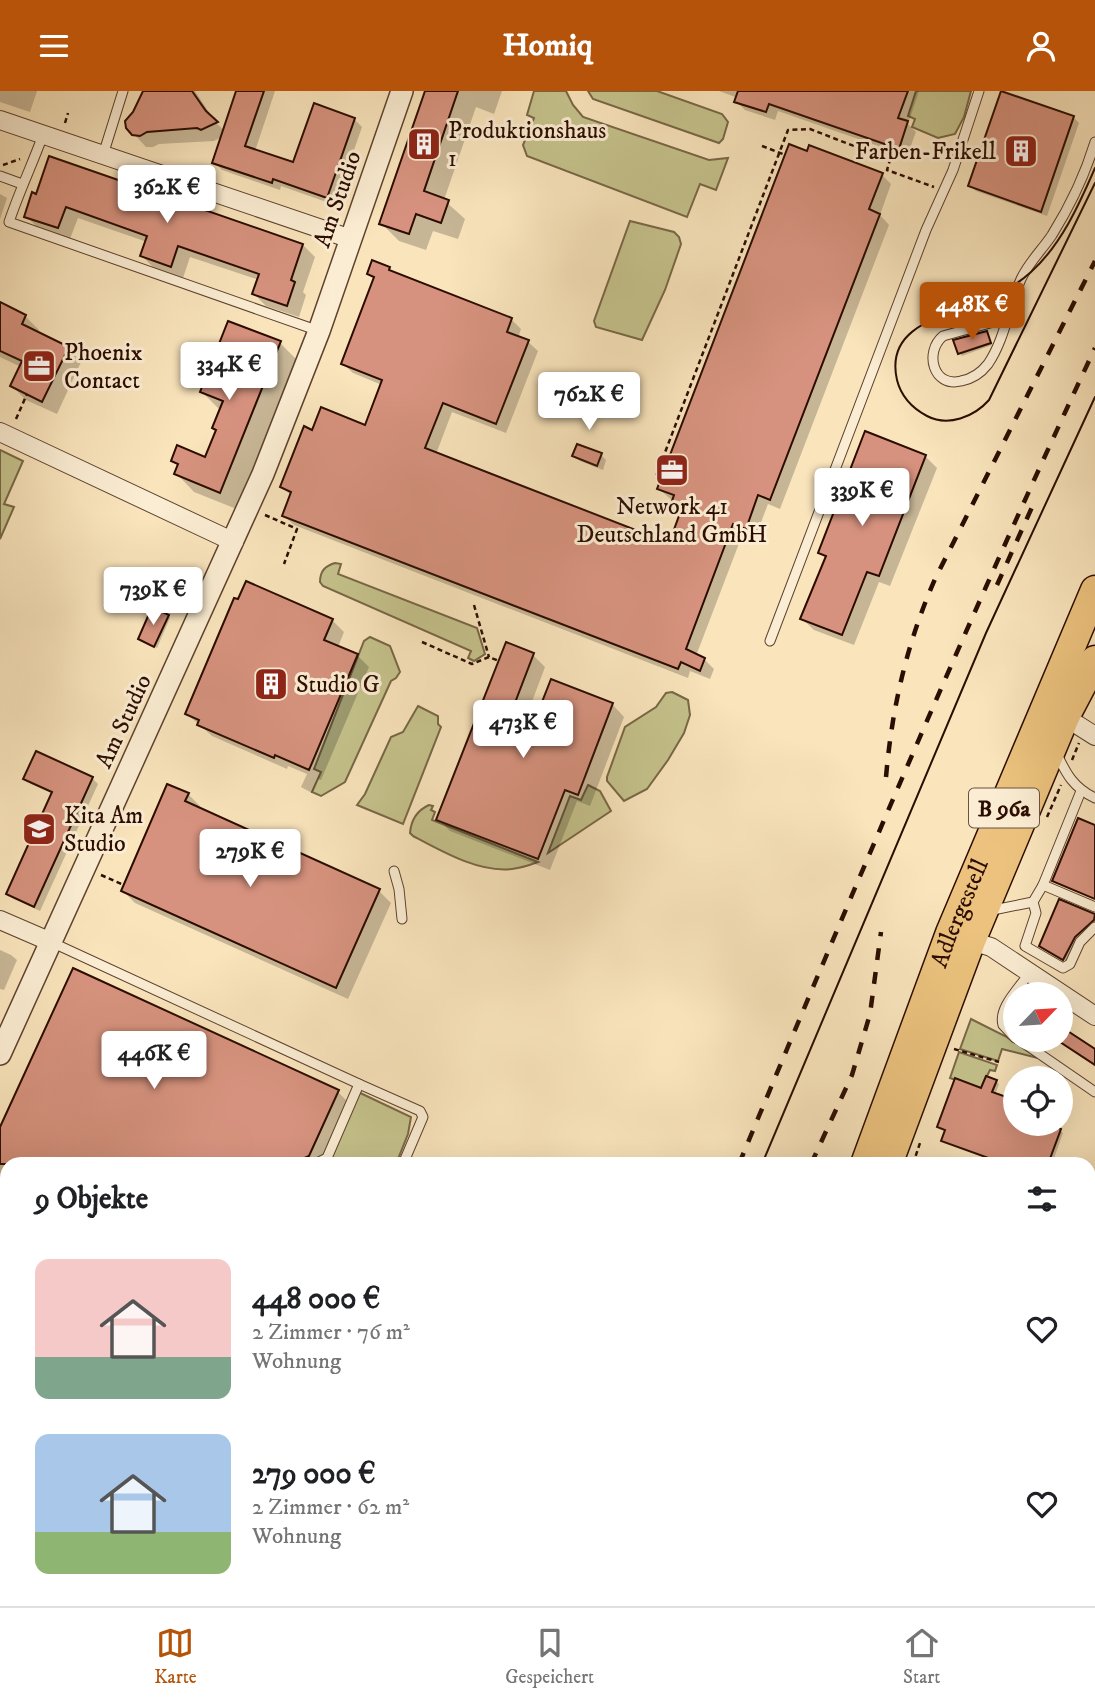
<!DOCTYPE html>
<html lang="de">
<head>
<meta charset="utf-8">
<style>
	body { margin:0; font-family:"IM FELL DW Pica",serif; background:#f2f2f2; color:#202124; height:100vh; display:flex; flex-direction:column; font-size:26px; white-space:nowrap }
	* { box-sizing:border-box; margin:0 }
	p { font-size:23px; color:#757577 }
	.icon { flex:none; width:38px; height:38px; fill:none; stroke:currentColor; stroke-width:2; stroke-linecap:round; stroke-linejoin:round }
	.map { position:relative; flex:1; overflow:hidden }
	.details { position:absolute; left:0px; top:1066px; width:1096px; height:450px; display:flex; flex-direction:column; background:#fff; border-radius:21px 21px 0 0; box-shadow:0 7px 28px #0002 }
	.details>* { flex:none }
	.needle { width:46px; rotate:65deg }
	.tools { position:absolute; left:1003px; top:891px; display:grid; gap:14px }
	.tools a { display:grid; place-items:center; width:70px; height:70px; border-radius:50%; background:#fff; box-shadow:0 7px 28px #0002; font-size:35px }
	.price { position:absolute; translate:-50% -60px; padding:0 16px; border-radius:7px; background:#fff; color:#222; font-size:23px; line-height:46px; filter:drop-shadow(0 2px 4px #0008) }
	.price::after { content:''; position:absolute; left:50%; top:42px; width:21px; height:16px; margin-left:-10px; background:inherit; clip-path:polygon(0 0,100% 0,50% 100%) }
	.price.on { background:#b45309; color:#fff }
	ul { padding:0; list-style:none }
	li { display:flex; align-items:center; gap:21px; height:175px; padding:0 35px }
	li span { display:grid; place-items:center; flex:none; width:196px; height:140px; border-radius:14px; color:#555 }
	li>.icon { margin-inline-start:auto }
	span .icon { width:84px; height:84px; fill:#fffc; stroke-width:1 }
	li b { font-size:30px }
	h2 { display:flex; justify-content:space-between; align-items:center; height:84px; padding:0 35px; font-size:30px }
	header { display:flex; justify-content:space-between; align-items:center; height:91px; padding:0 35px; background:#b45309; color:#fff; font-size:32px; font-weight:800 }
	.tab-bar { display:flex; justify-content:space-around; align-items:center; height:98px; border-top:2px solid #e0e0e0; background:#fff; font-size:19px; color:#757577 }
	.tab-bar a { display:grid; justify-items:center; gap:4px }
	.tab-bar .on { color:#b45309 }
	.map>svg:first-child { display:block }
	.green { fill:#c5c28c; stroke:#786746; stroke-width:2 }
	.shadow { fill:#0003 }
	.building { fill:#d6927e; stroke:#2b0c00; stroke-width:2 }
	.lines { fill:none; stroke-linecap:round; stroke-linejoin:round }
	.service-casing { stroke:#5e422f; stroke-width:11 }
	.minor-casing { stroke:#5e422f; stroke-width:20 }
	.tertiary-casing { stroke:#5e422f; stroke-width:24 }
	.primary-casing { stroke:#2b0c00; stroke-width:31 }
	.path { stroke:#2b0c00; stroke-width:2.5; stroke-dasharray:5 3.5; stroke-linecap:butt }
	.service { stroke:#fbedd3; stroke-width:9 }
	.minor { stroke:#fbedd3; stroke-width:18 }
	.tertiary { stroke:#fbedd3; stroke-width:21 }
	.primary { stroke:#ecc27e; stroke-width:28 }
	.tram { stroke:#2b0c00; stroke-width:2 }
	.rail { stroke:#2b0c00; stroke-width:4.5; stroke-dasharray:12 12; stroke-linecap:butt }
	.labels { text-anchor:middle; stroke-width:6; stroke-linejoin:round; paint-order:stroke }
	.shield { fill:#fbedd3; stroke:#69503f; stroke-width:2 }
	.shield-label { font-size:23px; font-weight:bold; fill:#2b0c00 }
	.poi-label { font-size:24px; fill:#2b0c00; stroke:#fbedd3; text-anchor:start }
	.street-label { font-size:24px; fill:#2b0c00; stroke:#fbedd3 }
</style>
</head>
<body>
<header><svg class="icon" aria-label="menu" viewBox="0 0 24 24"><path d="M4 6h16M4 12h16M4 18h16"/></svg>Homiq<svg class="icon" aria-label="person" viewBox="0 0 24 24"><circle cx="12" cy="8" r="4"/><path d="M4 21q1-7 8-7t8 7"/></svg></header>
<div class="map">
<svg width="1095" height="1515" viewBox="0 0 1095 1515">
	<rect width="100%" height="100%" fill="#f9e4bc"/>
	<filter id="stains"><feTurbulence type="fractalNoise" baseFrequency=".00286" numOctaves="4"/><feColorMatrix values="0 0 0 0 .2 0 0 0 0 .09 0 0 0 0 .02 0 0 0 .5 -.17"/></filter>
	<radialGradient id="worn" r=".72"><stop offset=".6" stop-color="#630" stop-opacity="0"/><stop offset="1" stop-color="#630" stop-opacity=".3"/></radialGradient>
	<g class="green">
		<path d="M534,0H566L573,14L583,26L709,69L728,67L716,99L700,93L687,126L527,65L523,54L534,27L527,24Z"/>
		<path d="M588,0H657L722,23L728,31L723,48L719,52L593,8Z"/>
		<path d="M916,0H971L964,26L955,43L938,47L912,36L915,28L908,25Z"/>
		<path d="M630,130L674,141L679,146L681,153L665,199L642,249L596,236L594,230Z"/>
		<path d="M0,359L23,370L4,413L14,416L0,448Z"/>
		<path d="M335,472L341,473L338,483L477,537L485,563L474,570L468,567L471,560L323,495L320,491C320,480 325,475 335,472Z"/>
		<path d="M370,546L390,555L400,581L396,587L391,590L345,691L321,705L312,701L321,681L314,678L364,550Z"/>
		<path d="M672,601L688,609L690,624L684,642L668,669L647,698L624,710L607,690V686L625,636L656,616L666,602Z"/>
		<path d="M418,615L438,625V633L441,636L403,733L357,714L365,703L391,646L403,641Z"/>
		<path d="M588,694L600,700L611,720L548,762L570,705L581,709Z"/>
		<path d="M429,714L433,715L431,719L435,721L432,729L538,771C530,774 520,777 512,778C479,782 441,760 413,745L410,742C411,729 418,719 429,714Z"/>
		<path d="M971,928L1005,945L1038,967L1002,958L998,970L960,958Z"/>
		<path d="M959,961L997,974L995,980L990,979L981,997L950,987Z"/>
		<path d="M356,1000L411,1026L408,1043L396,1073H315L327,1067Z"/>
		<path d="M0,1407L7,1410V1508H292L311,1515H0Z"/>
	</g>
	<g class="shadow">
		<path d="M0,0H37L30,21L0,11Z"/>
		<path d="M145,0H195L216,32L225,40L238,0H275L255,60L295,73L354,28L362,36L335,114L281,95L280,99L222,79L214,71L222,46L214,50L159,53L153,56H146L128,37Z"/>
		<path d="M427,0H502L494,23L476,16L444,109L465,128L458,148L433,140L426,159L399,150L381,132Z"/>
		<path d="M719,0H919L908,33L916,41L907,65L778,20L775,29L745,19L736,10L738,7Z"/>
		<path d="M1073,26L1079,32L1047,125L976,100L970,95Z"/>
		<path d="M882,84L891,93L880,124L889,134L780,418L768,413L755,447L743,442L696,565L704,568L714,578L710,588L690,580L688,587L294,434L284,425L292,405L282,396L313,341L366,336L382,294L353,282L343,273L375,189L369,183L389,178L394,183L511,228L521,238L518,247L528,251L538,260L506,342L452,321L436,363L670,454L683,419L659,398Z"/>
		<path d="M0,103L7,107L0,128Z"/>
		<path d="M33,103L303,154L315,166L303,201L306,204L299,226L266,215L254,203L259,189L190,166L183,187L154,177L142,165L147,151L78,127L70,148L38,137L26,125Z"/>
		<path d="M0,213L25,225L39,239L37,243L68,257L81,271L57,323L26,309L12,295L21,276L0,266Z"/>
		<path d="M987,242L992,254L962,265L960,262L955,251Z"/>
		<path d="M280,252L298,270L239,419L194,401L176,382L179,376L173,370L206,368L217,340L221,320L202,301Z"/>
		<path d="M601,364L606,369L603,379L580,370L574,365Z"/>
		<path d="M925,365L937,377L890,495L879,491L854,554L814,539L802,528L826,468L820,461Z"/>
		<path d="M239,510L332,529L344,541L338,556L357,564L369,576L321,689L318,688L312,702L301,696L307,683L288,675L287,678L212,645L187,623Z"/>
		<path d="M168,525L170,527L157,557L140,548Z"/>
		<path d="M533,564L545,576L522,637L532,641L612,613L624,626L590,715L577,710L550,779L450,740L438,728Z"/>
		<path d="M25,687H92L98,693L40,820L14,808L8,802L53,703L31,693Z"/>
		<path d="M188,703L200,715L198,718L379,800L391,812L348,908L135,812L123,800Z"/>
		<path d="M1095,736V809L1054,790Z"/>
		<path d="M1060,811L1095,824V832L1077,849L1066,870L1044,857Z"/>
		<path d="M0,859L11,864L17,869L4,899L0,898Z"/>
		<path d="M73,879L338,1001L350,1013L323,1073H7V1151L0,1148V1040Z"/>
		<path d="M996,990L999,993L995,1004L1015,1011V1032L1060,1039L1063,1042L1052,1073H1002L943,1050L947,1041L939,1035L982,999Z"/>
		<path d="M0,1178L7,1181V1207L0,1204Z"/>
		<path d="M7,1220V1265L0,1266V1233Z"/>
		<path d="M1088,1223L1095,1226V1364L1088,1362Z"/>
		<path d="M5,1460L7,1461V1508H57L73,1515H30L21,1512L20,1515H0V1470Z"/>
		<path d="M77,1508H98L92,1515H74Z"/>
		<path d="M519,1508H550L548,1515H517Z"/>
		<path d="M766,1508H1050L1067,1515H764Z"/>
		<path d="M120,1509L140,1515H117Z"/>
	</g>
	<g class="building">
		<path d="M143,0H192L206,20L218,31L201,39L197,37L147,41L140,45L132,44L126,37L125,30L133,21Z"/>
		<path d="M236,0H264L245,55L293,71L314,12L355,27L327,107L273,88L272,92L212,72Z"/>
		<path d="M425,0H458L424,100L449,109L441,132L416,123L409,143L379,133Z"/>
		<path d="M738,0H908L898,27L908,30L899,58L769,13L766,21L734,11Z"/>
		<path d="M1001,0L1074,25L1041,121L968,95Z"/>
		<path d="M789,53L807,60L809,54L883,82L869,118L880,123L770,409L758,404L746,438L733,433L686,558L705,567L700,580L681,571L678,578L282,425L291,401L280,396L304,335L312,339L321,316L365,334L382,289L341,273L374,186L367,183L372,169L390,176L389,179L512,227L507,241L529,249L496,333L443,312L425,357L669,452L683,414L672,410L674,404L657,398Z"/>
		<path d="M49,65L303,153L291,189L295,191L287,215L252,203L259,183L178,155L171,176L140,165L147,145L66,116L58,137L24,126L32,101L36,103Z"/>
		<path d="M0,211L26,224L22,233L69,256L42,311L10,295L22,270L0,260Z"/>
		<path d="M228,230L281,250L220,402L174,383L178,373L171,370L177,354L205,366L216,339L212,337L223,310L200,301Z"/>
		<path d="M987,240L991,252L958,263L953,249Z"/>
		<path d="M865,340L926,364L879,485L867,481L842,544L800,528L826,465L818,462Z"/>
		<path d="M577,353L602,362L597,375L572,365Z"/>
		<path d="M246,490L333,528L324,549L358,563L309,679L275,664L274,667L197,634L199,629L185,623L234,507L238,508Z"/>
		<path d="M152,516L169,524L154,556L138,548Z"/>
		<path d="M506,551L534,562L508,630L531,639L551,588L613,612L578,704L565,699L538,768L436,729Z"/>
		<path d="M36,660L93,686L34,816L6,803L52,701L23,688Z"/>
		<path d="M167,693L189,702L185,710L380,798L336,897L121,800Z"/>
		<path d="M1078,727L1095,734V808L1052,790Z"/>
		<path d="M1059,808L1095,823L1094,829L1075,846L1063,869L1039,855Z"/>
		<path d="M73,877L339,999L309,1065L291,1073H0V1036Z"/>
		<path d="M1060,935L1095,958V974L1060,951Z"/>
		<path d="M986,985L997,989L992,1001L1015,1009V1032H1047L1061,1038L1048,1073H1005L941,1050L945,1039L937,1036L955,987L981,997Z"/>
	</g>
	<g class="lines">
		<g class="service-casing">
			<g id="service">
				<path d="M43,44C32,74 19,101 9,131L319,240"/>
				<path d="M103,64L123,0"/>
				<path d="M0,85L22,93"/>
				<path d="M1008,227L943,245C924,261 933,297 961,290C972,288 981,282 988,273C1005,248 1009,215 1021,188C1029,171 1042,159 1052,144C1070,115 1085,84 1095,51"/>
				<path d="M770,550L926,139L953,79L979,0"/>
				<path d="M1057,663C1066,683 1074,697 1095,707"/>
				<path d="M1081,700L1043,794L1095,816"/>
				<path d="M394,780L399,798L402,828"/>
				<path d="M1033,811L1036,822L1025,855L1063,877L1070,873L1080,851L1095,836"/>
				<path d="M988,820L1033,811L1043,794"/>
				<path d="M51,851L359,993L327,1067L315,1073"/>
				<path d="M1015,947L1003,934C998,916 1020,897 1029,882"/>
				<path d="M1018,948L1095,1001"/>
				<path d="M359,993L420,1020L423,1026L403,1073"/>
				<path d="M0,1099L7,1102"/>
				<path d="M1088,1407L1095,1410"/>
				<path d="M223,1515L225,1508"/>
			</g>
		</g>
		<g class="minor-casing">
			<g id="minor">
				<path d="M0,29L351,148"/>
				<path d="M0,341L234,451"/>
				<path d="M1065,626L1095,645"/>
				<path d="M0,829L51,851"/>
				<path d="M971,850L991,856L1095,925"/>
				<path d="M1095,1159L1090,1172L1095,1192"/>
			</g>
		</g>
		<g class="tertiary-casing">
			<path id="tertiary" d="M0,963L263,383L319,240L402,0"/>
		</g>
		<g class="primary-casing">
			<g id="primary">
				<path id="s1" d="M865,1073L950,842L1095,499"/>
				<path d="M888,1073L971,850L1065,626L1095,569"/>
				<path d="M0,1381L7,1384"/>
				<path d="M369,1508L389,1515"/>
				<path d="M698,1515L701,1508"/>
				<path d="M727,1515L729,1508"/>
			</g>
		</g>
		<g class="path">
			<path d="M65,32L68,22"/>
			<path d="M762,55L783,63L784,61"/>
			<path d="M3,74L20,68"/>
			<path d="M16,328L27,303"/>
			<path d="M658,391L659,387L656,385L788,39L810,38L890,69L887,79L934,96"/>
			<path d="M265,424L297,438L284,473"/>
			<path d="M474,514L489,566"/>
			<path d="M422,551L472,573L489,566L499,570"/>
			<path d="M1072,669L1079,652"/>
			<path d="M1047,726L1061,694"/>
			<path d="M101,784L124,794"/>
			<path d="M954,958L999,971"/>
			<path d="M337,1069L344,1073"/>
			<path d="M913,1073L921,1049"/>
			<path d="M0,1269L7,1266"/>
			<path d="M0,1412L7,1414"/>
			<path d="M18,1515L20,1509"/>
			<path d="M670,1515L673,1508"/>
			<path d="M751,1515L753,1508"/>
		</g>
		<use href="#service" class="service"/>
		<use href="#minor" class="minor"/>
		<use href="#tertiary" class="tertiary"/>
		<use href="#primary" class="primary"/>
		<g class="tram">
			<path d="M1095,77C1079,114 1061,154 1031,181C1018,193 1002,202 986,209C949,225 884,232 897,289C901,305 912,317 927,325C948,336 974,326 989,309L1095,92"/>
			<path d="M762,1073L986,542L1095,306"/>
			<path d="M579,1515L582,1508"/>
		</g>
		<g class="rail">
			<path d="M997,494L1033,414"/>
			<path d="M886,686C892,616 907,552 935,488L1095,170"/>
			<path d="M739,1073C853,799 969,526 1095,257"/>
			<path d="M811,1073L852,984L870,923L881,841"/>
			<path d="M556,1515L558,1508"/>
			<path d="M630,1515L632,1508"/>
		</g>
	</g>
	<defs>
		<g id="building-square" transform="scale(1.75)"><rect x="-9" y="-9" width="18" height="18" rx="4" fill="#8f2418" stroke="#fbedd3"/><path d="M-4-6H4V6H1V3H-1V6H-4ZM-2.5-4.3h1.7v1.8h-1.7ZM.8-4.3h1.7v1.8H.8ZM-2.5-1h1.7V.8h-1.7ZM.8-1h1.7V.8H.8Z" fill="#fff"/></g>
		<g id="office-square" transform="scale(1.75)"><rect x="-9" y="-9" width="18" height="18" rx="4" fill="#8f2418" stroke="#fbedd3"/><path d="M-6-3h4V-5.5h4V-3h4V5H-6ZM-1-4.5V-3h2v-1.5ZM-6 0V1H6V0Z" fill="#fff"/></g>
		<g id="school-square" transform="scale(1.75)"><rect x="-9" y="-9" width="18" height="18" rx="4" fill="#8f2418" stroke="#fbedd3"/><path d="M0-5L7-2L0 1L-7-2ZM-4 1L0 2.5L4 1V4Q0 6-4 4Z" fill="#fff"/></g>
	</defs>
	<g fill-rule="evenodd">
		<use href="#building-square" x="424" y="53"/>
		<use href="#building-square" x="1021" y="60"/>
		<use href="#office-square" x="39" y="275"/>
		<use href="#office-square" x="672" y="379"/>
		<use href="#building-square" x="271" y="593"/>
		<use href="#school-square" x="39" y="738"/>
	</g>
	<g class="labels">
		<rect class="shield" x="969" y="697.5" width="70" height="39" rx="5"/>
		<g class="shield-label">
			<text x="1004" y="725">B 96a</text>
		</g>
		<g class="poi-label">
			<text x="448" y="47">Produktionshaus<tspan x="448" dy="28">1</tspan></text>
			<text x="996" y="68" text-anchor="end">Farben-Frikell</text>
			<text x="64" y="269">Phoenix<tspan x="64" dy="28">Contact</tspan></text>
			<text x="672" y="423" text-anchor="middle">Network 41<tspan x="672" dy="28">Deutschland GmbH</tspan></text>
			<text x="296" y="601">Studio G</text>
			<text x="64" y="732">Kita Am<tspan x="64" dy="28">Studio</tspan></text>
		</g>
		<g class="street-label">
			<text transform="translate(337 108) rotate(-71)" y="8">Am Studio</text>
			<text transform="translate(123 630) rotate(-65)" y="8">Am Studio</text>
			<text dy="8" stroke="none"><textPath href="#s1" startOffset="268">Adlergestell</textPath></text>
		</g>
	</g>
	<rect width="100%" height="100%" filter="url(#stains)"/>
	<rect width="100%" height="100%" fill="url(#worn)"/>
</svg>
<div class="tools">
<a><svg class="needle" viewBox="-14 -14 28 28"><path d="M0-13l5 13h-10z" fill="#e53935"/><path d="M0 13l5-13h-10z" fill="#757577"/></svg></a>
<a><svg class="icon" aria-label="locate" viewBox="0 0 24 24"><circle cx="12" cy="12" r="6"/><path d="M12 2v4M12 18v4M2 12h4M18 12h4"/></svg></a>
</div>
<b class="price" style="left:167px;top:134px">362K €</b>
<b class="price on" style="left:972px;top:251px">448K €</b>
<b class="price" style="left:229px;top:311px">334K €</b>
<b class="price" style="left:589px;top:341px">762K €</b>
<b class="price" style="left:862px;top:437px">339K €</b>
<b class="price" style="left:153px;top:536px">739K €</b>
<b class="price" style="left:523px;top:669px">473K €</b>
<b class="price" style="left:250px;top:798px">279K €</b>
<b class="price" style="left:154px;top:1000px">446K €</b>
<section class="details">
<h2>9 Objekte<svg class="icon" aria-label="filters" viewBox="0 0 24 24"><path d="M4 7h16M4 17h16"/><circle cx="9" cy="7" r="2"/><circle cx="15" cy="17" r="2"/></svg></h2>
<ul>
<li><span style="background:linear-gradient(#f6c9c9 70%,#7fa58c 0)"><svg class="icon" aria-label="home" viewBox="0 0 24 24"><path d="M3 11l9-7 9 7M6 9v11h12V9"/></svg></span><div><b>448 000 €</b><p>2 Zimmer · 76 m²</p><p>Wohnung</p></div><svg class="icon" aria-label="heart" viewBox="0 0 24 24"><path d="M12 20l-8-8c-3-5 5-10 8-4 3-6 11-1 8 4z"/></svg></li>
<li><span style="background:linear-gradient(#a9c7e8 70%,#8fb573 0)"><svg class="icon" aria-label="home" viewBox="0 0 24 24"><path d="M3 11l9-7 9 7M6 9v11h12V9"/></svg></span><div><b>279 000 €</b><p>2 Zimmer · 62 m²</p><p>Wohnung</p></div><svg class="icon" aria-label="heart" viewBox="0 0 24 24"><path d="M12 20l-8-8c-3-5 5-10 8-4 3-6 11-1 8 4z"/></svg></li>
</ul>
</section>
</div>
<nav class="tab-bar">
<a class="on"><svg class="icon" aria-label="map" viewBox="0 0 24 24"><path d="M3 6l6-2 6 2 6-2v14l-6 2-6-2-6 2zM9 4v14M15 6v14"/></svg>Karte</a>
<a><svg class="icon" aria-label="saved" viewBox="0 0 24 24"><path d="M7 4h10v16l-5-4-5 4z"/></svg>Gespeichert</a>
<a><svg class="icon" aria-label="home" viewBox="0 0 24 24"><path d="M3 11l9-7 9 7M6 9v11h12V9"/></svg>Start</a>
</nav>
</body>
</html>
